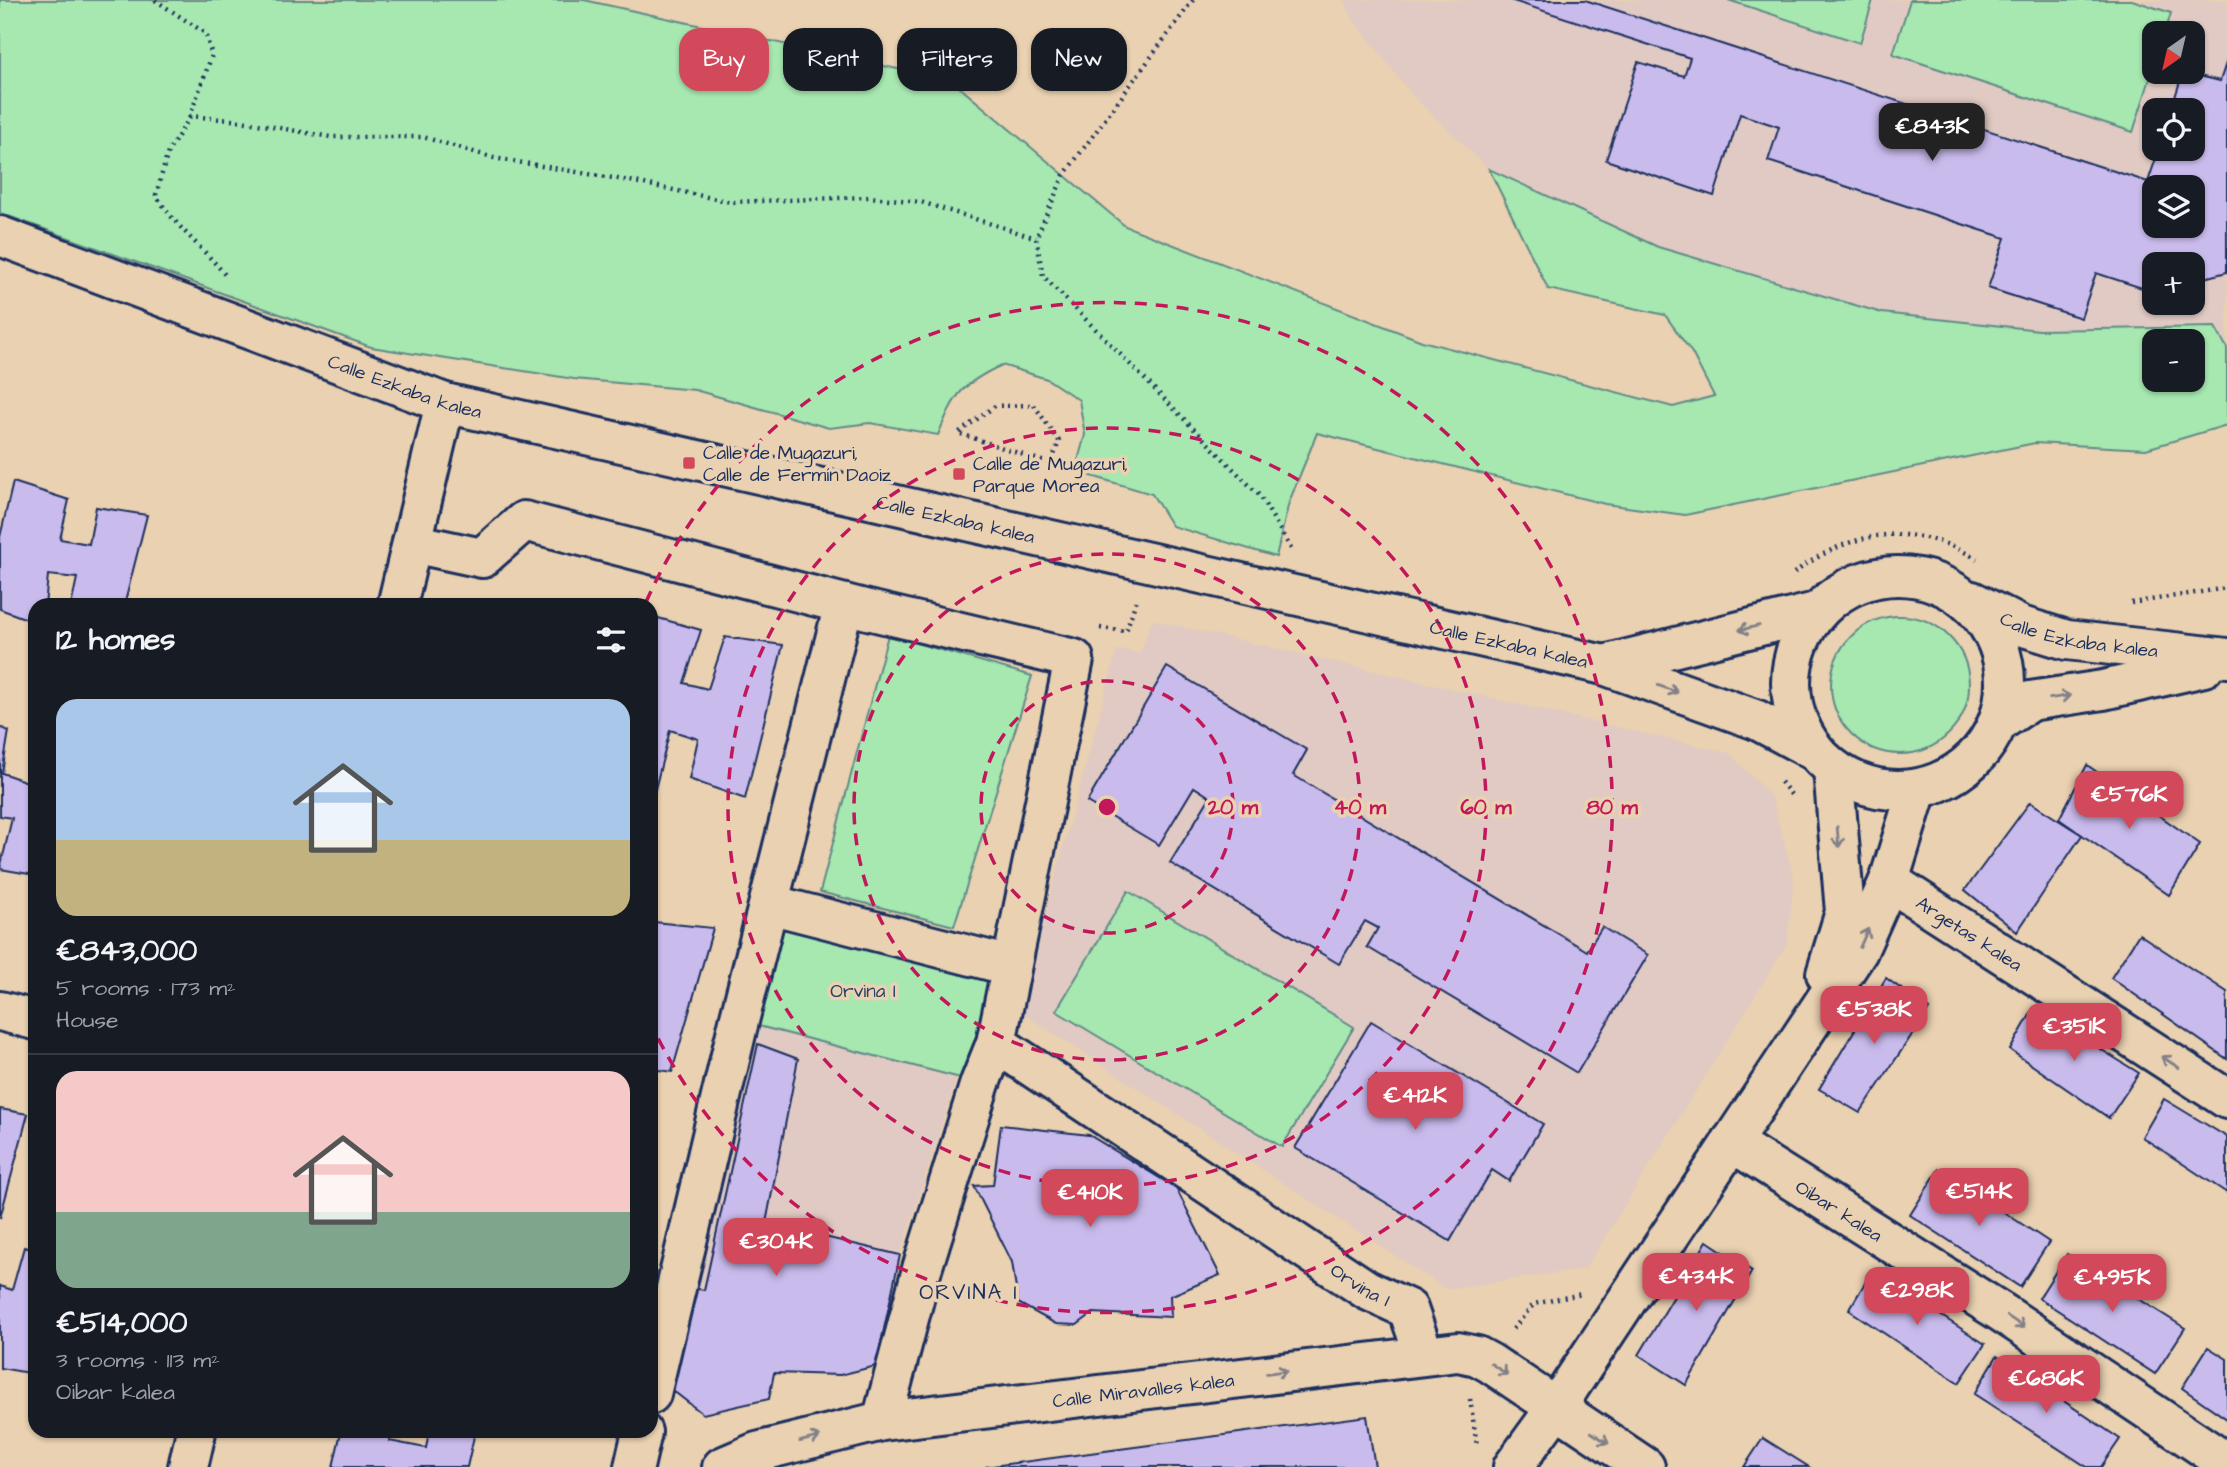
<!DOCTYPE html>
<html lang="en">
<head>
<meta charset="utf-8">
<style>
	body { margin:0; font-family:"Architects Daughter",sans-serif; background:#242831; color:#f1f3f6; height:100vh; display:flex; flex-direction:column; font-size:26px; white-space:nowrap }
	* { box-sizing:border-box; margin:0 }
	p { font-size:23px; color:#9ea1a6 }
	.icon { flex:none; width:38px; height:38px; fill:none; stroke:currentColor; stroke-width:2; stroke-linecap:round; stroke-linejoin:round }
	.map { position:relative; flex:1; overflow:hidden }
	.drawer { position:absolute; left:28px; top:598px; width:630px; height:840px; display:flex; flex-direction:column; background:#171b24; border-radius:21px; box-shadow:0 2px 5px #0004 }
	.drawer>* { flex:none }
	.banner { position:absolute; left:679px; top:28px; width:665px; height:63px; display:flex; gap:14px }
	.needle { width:46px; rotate:214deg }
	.fabs { position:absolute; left:2142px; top:21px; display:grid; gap:14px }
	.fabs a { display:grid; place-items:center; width:63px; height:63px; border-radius:14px; background:#171b24; box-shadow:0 2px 5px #0004; font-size:35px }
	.price { position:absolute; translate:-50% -60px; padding:0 16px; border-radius:14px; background:#d1495b; color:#fff; font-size:23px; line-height:46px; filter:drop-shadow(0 2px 4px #0008) }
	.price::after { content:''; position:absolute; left:50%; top:42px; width:21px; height:16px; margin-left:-10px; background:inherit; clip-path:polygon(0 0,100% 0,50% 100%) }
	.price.on { background:#222; color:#fff }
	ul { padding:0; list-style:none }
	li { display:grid; align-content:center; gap:14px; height:371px; padding:0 28px }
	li+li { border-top:2px solid #363941 }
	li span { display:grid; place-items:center; height:217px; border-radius:21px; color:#555 }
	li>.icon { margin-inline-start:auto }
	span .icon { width:126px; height:126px; fill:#fffc; stroke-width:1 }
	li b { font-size:30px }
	h2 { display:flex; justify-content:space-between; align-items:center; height:84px; padding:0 28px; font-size:30px }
	.chip { padding:0 24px; border-radius:21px; background:#171b24; box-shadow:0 2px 5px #0004; font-size:24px; line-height:63px }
	.chip.on { background:#d1495b; color:#fff }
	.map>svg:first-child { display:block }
	.built { fill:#e0cac3; fill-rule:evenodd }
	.green { fill:#a7e7b0; stroke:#618b87; stroke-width:2; fill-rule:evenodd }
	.building { fill:#cabbed; stroke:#1b2f5e; stroke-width:2; fill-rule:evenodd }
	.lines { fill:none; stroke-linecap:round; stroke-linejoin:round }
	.minor-casing { stroke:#1b2f5e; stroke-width:44 }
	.path { stroke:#1b2f5e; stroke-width:4.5; stroke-dasharray:2 5; stroke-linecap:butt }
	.minor { stroke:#e9d1b1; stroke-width:38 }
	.oneway { stroke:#828088 }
	.ring { fill:none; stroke:#c2185b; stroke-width:3.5; stroke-dasharray:12 9 }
	.poi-dot { fill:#d1495b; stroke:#e9d1b1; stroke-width:2.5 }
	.labels { text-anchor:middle; stroke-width:7; stroke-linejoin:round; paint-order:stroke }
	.street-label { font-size:19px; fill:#1b2f5e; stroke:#e9d1b1 }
	.poi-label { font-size:19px; fill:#1b2f5e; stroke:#e9d1b1; text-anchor:start }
	.park-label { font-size:19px; fill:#294166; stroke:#e9d1b1 }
	.neighbourhood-label { font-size:21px; letter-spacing:2px; fill:#1b2f5e; stroke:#e9d1b1 }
	.centre { fill:#c2185b; stroke:#e9d1b1; stroke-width:3.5 }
	.ring-label { font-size:21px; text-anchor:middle; font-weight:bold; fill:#c2185b; stroke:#e9d1b1; stroke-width:7; stroke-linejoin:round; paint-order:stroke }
</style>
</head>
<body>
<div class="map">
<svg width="2227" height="1467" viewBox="0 0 2227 1467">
	<rect width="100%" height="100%" fill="#e9d1b1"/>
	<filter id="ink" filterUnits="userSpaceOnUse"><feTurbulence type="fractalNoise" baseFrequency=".0143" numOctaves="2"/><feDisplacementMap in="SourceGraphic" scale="14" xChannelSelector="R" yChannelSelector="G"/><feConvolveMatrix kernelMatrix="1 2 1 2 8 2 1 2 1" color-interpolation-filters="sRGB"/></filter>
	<g filter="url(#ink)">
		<g class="built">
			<path d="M1344,0H2227V348L2215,327L2042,331L1882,313L1658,247L1489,169L1412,95L1353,19ZM2154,33H2193V72H2154ZM2154,110H2193V149H2154ZM2154,187H2193V226H2154ZM2154,264H2193V303H2154Z"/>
			<path d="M1152,620L1729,753L1771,796L1794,879L1787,944L1585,1269L1446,1289L1019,1011L1117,650L1140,653Z"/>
			<path d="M751,1024L957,1077L900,1255L876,1366L840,1375L774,1373L769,1399L703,1414L672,1390Z"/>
		</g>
		<g class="green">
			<path d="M0,0H584L952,81L1125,226L1422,341L1673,407L1714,396L1692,353L1665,315L1548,289L1489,169L1658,247L1882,313L2039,330L2215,327L2227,348V425L2146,449L2035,443L1685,515L1605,504L1317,433L1289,502L1276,557L1172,526L1152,494L1075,471L1085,435L1079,400L1047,379L1002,365C961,384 955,394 938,435L870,423L829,428L695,390L574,379L371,347L0,213ZM2193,341V380H2154V341Z"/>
			<path d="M1728,0H1873L1860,43Z"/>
			<path d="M1910,0H2132L2171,13L2165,33H2154V66L2133,132L1893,54Z"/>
			<circle cx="1900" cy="685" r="69"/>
			<path d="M888,635L1032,676L954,926L820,892Z"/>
			<path d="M1128,891L1354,1027L1282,1147L1056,1011Z"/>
			<path d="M769,904L1011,966L980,1083L739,1021Z"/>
		</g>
		<g class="building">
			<path d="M1510,0H1585L2148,182L2159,149H2193V110H2171L2183,72L2220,81L2227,60V272L2193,281V264H2175L2152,257L2142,288L2096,273L2081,318L1988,288L2005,238L1768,161L1779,127L1740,114L1714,196L1606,160L1638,62L1684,76L1690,58ZM2154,187H2193V226H2154Z"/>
			<path d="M13,482L69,500L60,539L89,544L96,507L147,515L124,606H71L77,578L48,575L45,606H35V622L0,609V537Z"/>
			<path d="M651,616L701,630L684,683L708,689L725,637L783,645L745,799L689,779L698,739L670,730L651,805Z"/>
			<path d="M1167,667L1307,750L1293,775L1587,951L1602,927L1648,955L1577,1073L1367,947L1378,928L1365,921L1339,964L1170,863L1210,797L1194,787L1159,845L1087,802Z"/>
			<path d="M0,727L9,731L2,773L30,783L35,760V875L0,869L12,818L0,816Z"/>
			<path d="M2087,765L2200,844L2169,895L2059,819Z"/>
			<path d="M2030,802L2082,835L2017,932L1965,890Z"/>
			<path d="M654,922L713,928L672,1072L651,1069V932Z"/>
			<path d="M2139,934L2227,992V1059L2111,978Z"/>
			<path d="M1886,978L1929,1009L1860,1113L1819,1089Z"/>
			<path d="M2034,1008L2139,1073L2109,1118L2010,1050Z"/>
			<path d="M1371,1021L1543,1124L1509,1181L1492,1170L1450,1241L1295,1148Z"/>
			<path d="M758,1044L798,1059L766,1223L900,1255L876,1366L840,1375L774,1373L769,1399L703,1414L672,1390L688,1287L704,1290Z"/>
			<path d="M2164,1099L2227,1137V1193L2142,1137Z"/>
			<path d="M0,1109L28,1114L0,1218Z"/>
			<path d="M1001,1125L1089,1135L1176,1188L1220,1275L1170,1296L1171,1317L1093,1313L1077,1325L1056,1324L1018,1303L1012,1262L974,1186L993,1185Z"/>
			<path d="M1939,1169L2049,1242L2020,1287L1910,1215Z"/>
			<path d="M1707,1241L1752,1271L1686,1385L1639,1355Z"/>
			<path d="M24,1247L35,1250V1374L0,1368V1286L12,1290Z"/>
			<path d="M2067,1254L2185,1328L2155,1374L2039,1298Z"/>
			<path d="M1872,1271L1985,1344L1959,1383L1849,1310Z"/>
			<path d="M2208,1347L2227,1359V1419L2182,1388Z"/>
			<path d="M1997,1356L2120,1439L2101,1467H2087L1974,1394Z"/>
			<path d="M1367,1416L1375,1467H985Z"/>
			<path d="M341,1432H391L389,1441L426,1448L429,1432H475L467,1467H333Z"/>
			<path d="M1763,1438L1809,1467H1744Z"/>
		</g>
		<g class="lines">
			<g class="minor-casing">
				<g id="minor">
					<path id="s1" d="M0,236L445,403L1604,665L1757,720L1815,751"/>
					<path id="s2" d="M412,543L482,558L524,521L868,610L1074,659L996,1043L1367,1290L1408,1309L1424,1355"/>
					<circle cx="1898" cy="683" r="107"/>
					<path id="s3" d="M1972,601L2021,626L2067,640L2227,658"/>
					<path d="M397,606L445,403"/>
					<path d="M1604,665L1816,612"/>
					<path d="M1999,722L2030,701L2103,690L2204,667"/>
					<path id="s4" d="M1889,881L2227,1099"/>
					<path d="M769,904L1011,966"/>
					<path d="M1826,974L1845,912L1833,769"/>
					<path d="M0,1011L35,1020"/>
					<path id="s5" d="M1731,1142L2001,1312L2227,1463"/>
					<path d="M651,1394L739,1021L844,604"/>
					<path d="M882,1421L922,1269L980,1083L996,1043"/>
					<path d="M188,1467L196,1432"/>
					<path d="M634,1467L642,1432"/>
					<path id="s6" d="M722,1467L757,1452L882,1421L1458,1352L1477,1356L1490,1363L1645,1467"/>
					<path d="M1513,1467L1555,1409L1858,951L1889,881L1917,790"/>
				</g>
			</g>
			<g class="path">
				<path d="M155,0L205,33L212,55L190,116L241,121L330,137H423L494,158L630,181L731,202L869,197L921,202L1036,238"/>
				<path d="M1193,0L1064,175L1036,238L1043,276L1260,496L1293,552"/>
				<path d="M190,117L168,152L156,195C175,227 202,246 226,276"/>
				<path d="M1034,405L1059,441L1051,464L958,433L995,406Z"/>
				<path d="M1794,573C1853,529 1913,521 1977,559"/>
				<path d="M2131,603L2227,588"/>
				<path d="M1100,628L1126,631L1136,601"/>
				<path d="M1781,782L1793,797"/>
				<path d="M1513,1329L1534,1304L1582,1294"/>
				<path d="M1470,1399L1477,1446"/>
			</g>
			<use href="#minor" class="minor"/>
		</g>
		<defs><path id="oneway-shaft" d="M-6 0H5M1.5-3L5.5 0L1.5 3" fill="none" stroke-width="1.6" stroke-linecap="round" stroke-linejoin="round" transform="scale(1.75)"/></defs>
		<g class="oneway">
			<use href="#oneway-shaft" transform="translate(1749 628) rotate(167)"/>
			<use href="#oneway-shaft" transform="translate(1668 689) rotate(20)"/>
			<use href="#oneway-shaft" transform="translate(2060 697) rotate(-9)"/>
			<use href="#oneway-shaft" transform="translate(1838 837) rotate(85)"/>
			<use href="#oneway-shaft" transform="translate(1864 938) rotate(-66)"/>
			<use href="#oneway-shaft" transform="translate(2170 1062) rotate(-147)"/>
			<use href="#oneway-shaft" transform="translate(2016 1322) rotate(34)"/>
			<use href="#oneway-shaft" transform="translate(1499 1369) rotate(34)"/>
			<use href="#oneway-shaft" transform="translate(1277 1372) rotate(-7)"/>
			<use href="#oneway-shaft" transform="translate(1600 1438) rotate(33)"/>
			<use href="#oneway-shaft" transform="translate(810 1439) rotate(-14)"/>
		</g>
	</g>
	<g class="ring">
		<circle cx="1107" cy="807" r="126"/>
		<circle cx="1107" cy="807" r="253"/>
		<circle cx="1107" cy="807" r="379"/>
		<path d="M646 602A505 505 0 1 1 651 1024"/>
	</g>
	<g class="poi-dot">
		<rect x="682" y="456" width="14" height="14" rx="3.5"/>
		<rect x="952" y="467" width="14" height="14" rx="3.5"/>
	</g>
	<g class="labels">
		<g class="street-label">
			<text dy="7" stroke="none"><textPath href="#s1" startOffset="432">Calle Ezkaba kalea</textPath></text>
			<text dy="7" stroke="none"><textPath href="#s1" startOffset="999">Calle Ezkaba kalea</textPath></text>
			<text dy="7" stroke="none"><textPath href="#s3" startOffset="114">Calle Ezkaba kalea</textPath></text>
			<text dy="7" stroke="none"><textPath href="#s1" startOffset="1566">Calle Ezkaba kalea</textPath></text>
			<text dy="7" stroke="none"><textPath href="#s4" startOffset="96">Argetas kalea</textPath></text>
			<text dy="7" stroke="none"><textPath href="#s5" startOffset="128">Oibar kalea</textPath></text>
			<text dy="7" stroke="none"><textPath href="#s2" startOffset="1524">Orvina I</textPath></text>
			<text dy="7" stroke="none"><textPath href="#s6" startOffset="430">Calle Miravalles kalea</textPath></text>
		</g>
		<g class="poi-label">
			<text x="703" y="459">Calle de Mugazuri,<tspan x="703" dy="22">Calle de Fermín Daoiz</tspan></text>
			<text x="973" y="470">Calle de Mugazuri,<tspan x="973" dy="22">Parque Morea</tspan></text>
		</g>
		<g class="park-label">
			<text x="863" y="997">Orvina I</text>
		</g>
		<g class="neighbourhood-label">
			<text x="969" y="1299">ORVINA I</text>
		</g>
	</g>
	<circle cx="1107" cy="807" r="10" class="centre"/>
	<g class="ring-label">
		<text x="1233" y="814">20 m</text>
		<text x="1360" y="814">40 m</text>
		<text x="1486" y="814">60 m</text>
		<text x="1612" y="814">80 m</text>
	</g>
</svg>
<div class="fabs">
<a><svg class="needle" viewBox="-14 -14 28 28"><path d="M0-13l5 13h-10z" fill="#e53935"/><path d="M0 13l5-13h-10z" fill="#9ea1a6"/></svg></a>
<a><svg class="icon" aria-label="locate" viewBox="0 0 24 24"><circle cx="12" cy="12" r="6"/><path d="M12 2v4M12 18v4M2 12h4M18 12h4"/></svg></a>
<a><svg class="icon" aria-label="layers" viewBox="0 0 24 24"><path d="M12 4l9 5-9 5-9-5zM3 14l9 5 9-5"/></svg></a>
<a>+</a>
<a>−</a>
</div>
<b class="price on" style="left:1932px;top:163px">€843K</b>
<b class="price" style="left:2129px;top:831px">€576K</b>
<b class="price" style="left:1874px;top:1046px">€538K</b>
<b class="price" style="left:2074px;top:1063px">€351K</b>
<b class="price" style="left:1415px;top:1132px">€412K</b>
<b class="price" style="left:1979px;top:1228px">€514K</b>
<b class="price" style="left:1090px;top:1229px">€410K</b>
<b class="price" style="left:776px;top:1278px">€304K</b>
<b class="price" style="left:1696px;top:1313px">€434K</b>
<b class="price" style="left:2112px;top:1314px">€495K</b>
<b class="price" style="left:1917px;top:1327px">€298K</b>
<b class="price" style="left:2046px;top:1415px">€686K</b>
<div class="banner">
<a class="chip on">Buy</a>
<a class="chip">Rent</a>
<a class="chip">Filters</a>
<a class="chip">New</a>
</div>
<section class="drawer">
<h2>12 homes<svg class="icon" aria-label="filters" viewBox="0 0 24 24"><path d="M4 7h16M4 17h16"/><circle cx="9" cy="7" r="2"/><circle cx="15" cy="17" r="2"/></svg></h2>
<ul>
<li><span style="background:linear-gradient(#a9c7e8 65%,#c2b280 0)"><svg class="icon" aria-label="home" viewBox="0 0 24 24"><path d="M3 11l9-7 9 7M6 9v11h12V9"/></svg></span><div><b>€843,000</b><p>5 rooms · 173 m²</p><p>House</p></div></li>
<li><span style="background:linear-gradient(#f6c9c9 65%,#7fa58c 0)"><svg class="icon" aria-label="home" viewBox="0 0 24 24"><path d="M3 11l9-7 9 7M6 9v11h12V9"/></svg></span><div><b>€514,000</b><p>3 rooms · 113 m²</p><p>Oibar kalea</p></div></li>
</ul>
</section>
</div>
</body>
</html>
